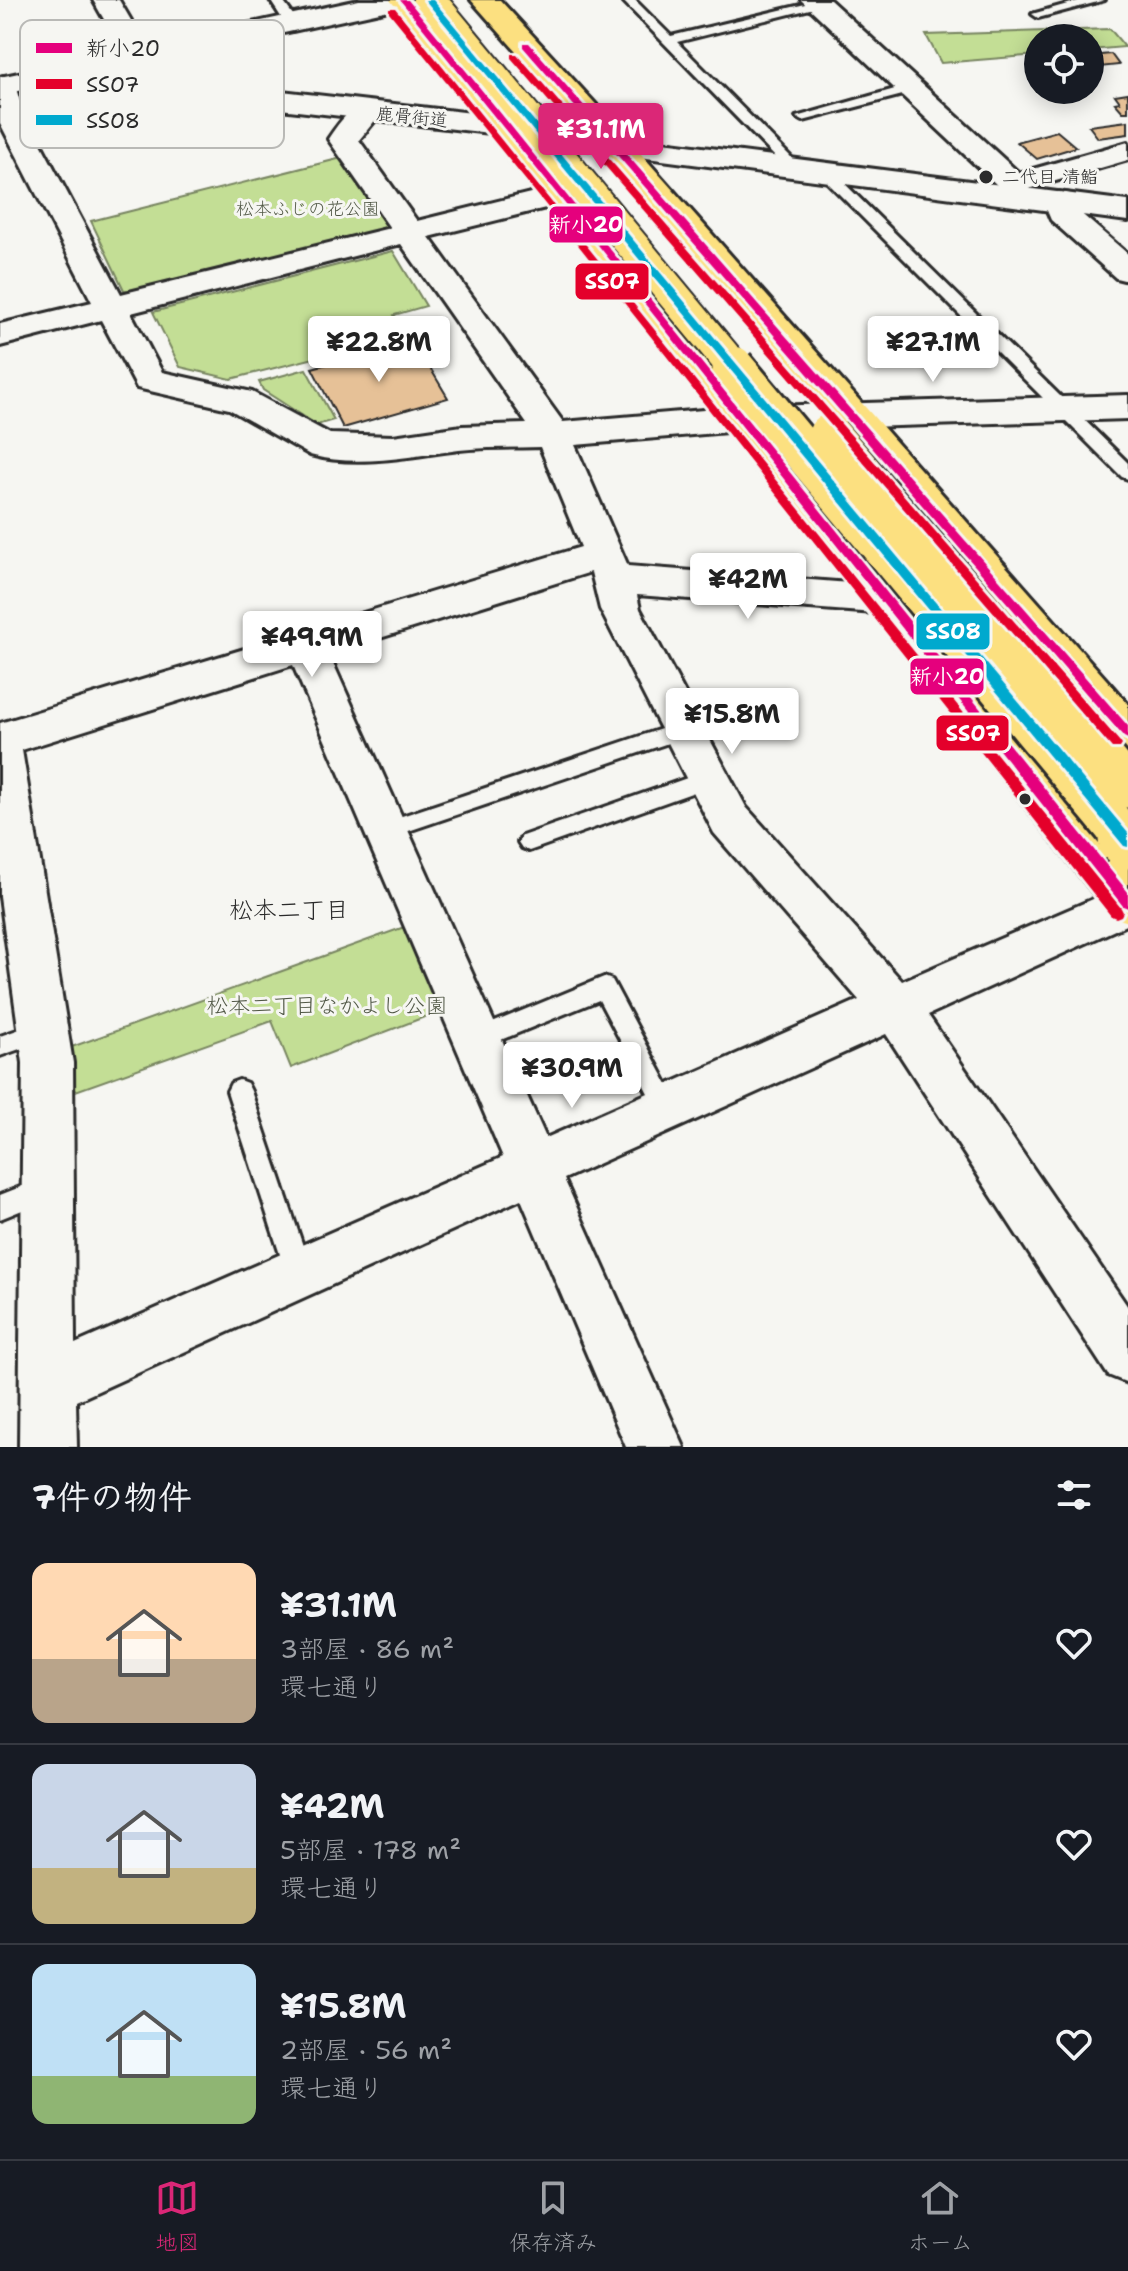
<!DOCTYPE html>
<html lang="ja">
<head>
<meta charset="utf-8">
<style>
	body { margin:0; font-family:"Shantell Sans","Klee One",sans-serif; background:#242831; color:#f1f3f6; height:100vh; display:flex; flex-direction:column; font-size:30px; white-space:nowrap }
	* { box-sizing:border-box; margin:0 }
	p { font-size:26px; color:#9ea1a6 }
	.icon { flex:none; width:44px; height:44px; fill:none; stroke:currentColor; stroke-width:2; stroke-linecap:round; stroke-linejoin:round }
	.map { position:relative; height:1447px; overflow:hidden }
	.drawer { display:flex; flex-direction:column; background:#171b24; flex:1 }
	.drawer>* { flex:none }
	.fabs { position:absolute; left:1024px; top:24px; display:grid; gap:16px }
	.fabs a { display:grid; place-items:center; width:80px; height:80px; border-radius:50%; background:#171b24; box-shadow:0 4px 20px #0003; font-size:40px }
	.price { position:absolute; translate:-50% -68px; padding:0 18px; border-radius:8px; background:#fff; color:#222; font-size:26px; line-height:52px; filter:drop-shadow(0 2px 4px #0008) }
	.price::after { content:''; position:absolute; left:50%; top:48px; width:24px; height:18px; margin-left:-12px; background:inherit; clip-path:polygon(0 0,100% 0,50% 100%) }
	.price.current { background:#db2777; color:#fff }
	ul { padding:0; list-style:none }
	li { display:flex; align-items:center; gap:24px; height:200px; padding:0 32px }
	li+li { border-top:2px solid #363941 }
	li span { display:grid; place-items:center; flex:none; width:224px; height:160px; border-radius:16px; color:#555 }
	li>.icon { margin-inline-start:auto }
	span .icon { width:96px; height:96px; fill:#fffc; stroke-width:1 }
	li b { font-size:34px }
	h2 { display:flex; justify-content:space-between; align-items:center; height:96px; padding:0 32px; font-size:34px }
	.tabs { display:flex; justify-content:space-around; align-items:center; height:112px; border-top:2px solid #363941; background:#171b24; font-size:22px; color:#9ea1a6 }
	.tabs a { display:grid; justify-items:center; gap:4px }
	.tabs .current { color:#db2777 }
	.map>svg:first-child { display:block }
	.green { fill:#c3de95; stroke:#778460; stroke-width:2 }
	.building { fill:#e6c197; stroke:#2b2b2b; stroke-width:2 }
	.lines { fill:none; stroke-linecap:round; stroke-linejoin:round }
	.lane-casing { stroke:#2b2b2b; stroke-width:6 }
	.street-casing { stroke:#2b2b2b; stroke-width:6 }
	.secondary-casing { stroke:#2b2b2b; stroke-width:6 }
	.primary-casing { stroke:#2b2b2b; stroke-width:6 }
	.lane { fill:#f6f6f2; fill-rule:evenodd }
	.street { fill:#f6f6f2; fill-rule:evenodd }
	.secondary { fill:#f6f6f2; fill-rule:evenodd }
	.primary { fill:#fce080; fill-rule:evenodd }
	.primary-bridge-far2-casing { stroke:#2b2b2b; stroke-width:36; stroke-linecap:butt }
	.primary-bridge-far1-casing { stroke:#2b2b2b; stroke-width:47; stroke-linecap:butt }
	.primary-bridge-casing { stroke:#2b2b2b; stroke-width:59; stroke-linecap:butt }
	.primary-bridge-far2 { stroke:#fce080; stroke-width:32 }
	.primary-bridge-far1 { stroke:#fce080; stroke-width:41 }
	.primary-bridge { stroke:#fce080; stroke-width:53 }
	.bus-1-casing { stroke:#f6f6f2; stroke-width:6 }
	.bus-2-casing { stroke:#f6f6f2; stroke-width:6 }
	.bus-3-casing { stroke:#f6f6f2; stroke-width:6 }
	.bus-1 { fill:#e5007d; fill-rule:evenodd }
	.bus-2 { fill:#e4002b; fill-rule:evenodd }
	.bus-3 { fill:#00a9ce; fill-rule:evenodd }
	.poi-dot { fill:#2b2b2b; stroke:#f6f6f2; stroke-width:3 }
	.labels { text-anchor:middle; stroke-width:6; stroke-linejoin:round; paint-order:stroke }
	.far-street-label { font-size:18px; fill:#2b2b2b; stroke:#f6f6f2 }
	.far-poi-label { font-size:18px; fill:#2b2b2b; stroke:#f6f6f2; text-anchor:start }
	.far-park-label { font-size:18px; fill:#515846; stroke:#f6f6f2 }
	.park-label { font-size:22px; fill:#515846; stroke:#f6f6f2 }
	.neighbourhood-label { font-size:24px; fill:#2b2b2b; stroke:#f6f6f2 }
	.key { fill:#f6f6f2; stroke:#b9b9b6; stroke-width:2 }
	.key-label { font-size:22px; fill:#2b2b2b }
	.line-badge { stroke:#f6f6f2; stroke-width:3 }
	.badge-label { font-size:22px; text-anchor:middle; font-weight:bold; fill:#fff }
</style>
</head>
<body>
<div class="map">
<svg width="1128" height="1447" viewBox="0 0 1128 1447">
	<rect width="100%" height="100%" fill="#f6f6f2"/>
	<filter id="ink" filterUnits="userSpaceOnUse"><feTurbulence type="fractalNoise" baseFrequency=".0125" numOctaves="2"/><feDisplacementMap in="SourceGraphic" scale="16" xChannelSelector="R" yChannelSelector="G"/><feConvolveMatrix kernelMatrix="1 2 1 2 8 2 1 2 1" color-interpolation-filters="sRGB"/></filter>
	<g filter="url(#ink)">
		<g class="green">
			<path d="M1110,29L1125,47L1090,50V38H1038V55L941,63L926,35Z"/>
			<path d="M342,158L389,222L386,231L139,292L124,290L91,221Z"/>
			<path d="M393,251L426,306L394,315L405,335L231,379L180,367L153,312Z"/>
			<path d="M306,369L334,420L317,425L263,390L259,382Z"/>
			<path d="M407,926L443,1010L291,1068L272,1021L56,1098L66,1049Z"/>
		</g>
		<g class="building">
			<path d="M1111,54L1119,65L1090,68V56Z"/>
			<path d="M1128,93V112H1123L1115,103L1120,102L1115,95Z"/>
			<path d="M1128,121V134L1098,138L1089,126Z"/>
			<path d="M1057,131L1076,147L1037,159L1017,142Z"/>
			<path d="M414,341L448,398L343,428L312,368Z"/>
		</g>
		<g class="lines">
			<g class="lane-casing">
				<g id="lane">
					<path d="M270,0H282L299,23L297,26H287Z"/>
					<path d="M622,0H635L671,36L822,0V6L677,42L790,156L792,159L788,169H778V160Z"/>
					<path d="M1082,0H1105L1038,18L1032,14Z"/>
					<path d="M909,85L916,89L914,92L803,121L796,117Z"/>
					<path d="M832,168L837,169L840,179L1128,463V479L1122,477L828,183L825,172Z"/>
					<path d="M682,722L689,724L692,730L689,736L385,839L378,836L374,830L378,824Z"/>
					<path d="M707,771L714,773L717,779L714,785L529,851L522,848L518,842L522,836Z"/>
					<path d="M604,977L612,980L676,1100L680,1108L676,1116L668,1119L660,1116L599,1000L476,1050L468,1047L464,1040L468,1033Z"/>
					<path d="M43,1021L51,1024L55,1031L51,1038L0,1056V1036Z"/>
					<path d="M239,1080L247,1083L251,1091L312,1273L308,1282L299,1286L290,1282L286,1273L227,1091L231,1083Z"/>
					<path d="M48,1176L57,1180L60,1188L57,1196L0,1219V1195Z"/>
				</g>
			</g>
			<g class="street-casing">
				<g id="street">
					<path d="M93,0H119L152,56L148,62L138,64L128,62Z"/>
					<path d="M801,0H830L1019,173L1128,142V160L1028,189L1024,202L1013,204L1002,202L998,195V186Z"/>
					<path d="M3,76L13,79L22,108L121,294L390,228L328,139C340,121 354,100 377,106L382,112L359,140L417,221L563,185L574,187L578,194L574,201L429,237L563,422L739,407L1128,395V419L739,431L575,445L628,566L888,586L902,590L908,600L902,610L888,614L637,595L640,609L746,807L902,981L1128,884V924L928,1015L1128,1307V1383L1108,1375L886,1034L564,1179L684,1447H626L521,1199L76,1401L77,1447H19L23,1063L0,897V723L581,547L540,447C513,448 486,447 459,450C410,456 358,468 310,455L229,409L137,388L101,320L0,346V324L92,302L0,123V77ZM401,244L527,424L462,426L393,436L330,434L252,392L162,372L131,313ZM591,572L600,609L714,833L859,1000L546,1138L329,654ZM293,665L503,1157L75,1344L73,1063L22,750Z"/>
					<path d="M1059,192L1070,194L1077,210L1128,254V281L1116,278L1051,220L1043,201L1048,194Z"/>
				</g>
			</g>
			<g class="secondary-casing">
				<path id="secondary" d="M359,0H412L408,6L398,8L138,65L142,73L153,76L507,117L616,136L1128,201V221L616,154L507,135L150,94L119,85L111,71L0,95V77Z"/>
			</g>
			<g class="primary-casing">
				<g id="primary">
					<path d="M390,0H419L1128,867V922L1111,916L726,428L552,201Z"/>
					<path d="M471,0H500L627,138L1128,704V751L1112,746L605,152Z"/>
				</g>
			</g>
			<use href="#lane" class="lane"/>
			<use href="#street" class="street"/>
			<use href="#secondary" class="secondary"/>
			<use href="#primary" class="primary"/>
			<g class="primary-bridge-far2-casing">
				<path id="primary-bridge-far2" d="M429,0L735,369"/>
			</g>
			<g class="primary-bridge-far1-casing">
				<g id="primary-bridge-far1">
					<path d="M733,367L1127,841"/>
					<path d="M829,435L1128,787"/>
				</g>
			</g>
			<g class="primary-bridge-casing">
				<path id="primary-bridge" d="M1125,839L1128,842"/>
			</g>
			<use href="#primary-bridge-far2" class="primary-bridge-far2"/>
			<use href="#primary-bridge-far1" class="primary-bridge-far1"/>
			<use href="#primary-bridge" class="primary-bridge"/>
			<g class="bus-1-casing">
				<g id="bus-1">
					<path d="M400,0H408L498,110L1128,892V908L1123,906L583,226Z"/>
					<path d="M523,43H529L1128,726V739L1124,737L523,47Z"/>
				</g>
			</g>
			<g class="bus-2-casing">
				<g id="bus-2">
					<path d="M389,8H395L1121,908L1123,912L1121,916L1116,918L1111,916L571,236L389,12Z"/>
					<path d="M511,54H517L1120,742L1122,745L1120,748H1112L511,58Z"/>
				</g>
			</g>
			<g class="bus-3-casing">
				<path id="bus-3" d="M425,0H433L1128,833V847L1124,846Z"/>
			</g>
			<use href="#bus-1" class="bus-1"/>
			<use href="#bus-2" class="bus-2"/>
			<use href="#bus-3" class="bus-3"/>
		</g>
	</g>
	<g class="poi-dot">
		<circle cx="986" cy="177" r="8"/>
		<circle cx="1025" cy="799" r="7"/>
	</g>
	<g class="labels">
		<g class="far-street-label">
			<text transform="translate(412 117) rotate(6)" y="6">鹿骨街道</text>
		</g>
		<g class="far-poi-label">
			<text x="1002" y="183">二代目 清鮨</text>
		</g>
		<g class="far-park-label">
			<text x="308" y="215">松本ふじの花公園</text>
		</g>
		<g class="park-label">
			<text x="327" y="1013">松本二丁目なかよし公園</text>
		</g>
		<g class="neighbourhood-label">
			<text x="289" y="918">松本二丁目</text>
		</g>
	</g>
	<rect x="20" y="20" width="264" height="128" rx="12" class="key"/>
	<rect x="36" y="43" width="36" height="10" fill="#e5007d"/>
	<rect x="36" y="79" width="36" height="10" fill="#e4002b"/>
	<rect x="36" y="115" width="36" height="10" fill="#00a9ce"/>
	<g class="key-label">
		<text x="86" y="56">新小20</text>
		<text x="86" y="92">SS07</text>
		<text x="86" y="128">SS08</text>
	</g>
	<g class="line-badge">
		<rect x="548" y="205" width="76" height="39" rx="8" fill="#e5007d"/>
		<rect x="574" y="262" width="76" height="39" rx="8" fill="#e4002b"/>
		<rect x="915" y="612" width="76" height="39" rx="8" fill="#00a9ce"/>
		<rect x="909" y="657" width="76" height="39" rx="8" fill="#e5007d"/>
		<rect x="935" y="714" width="75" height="38" rx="8" fill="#e4002b"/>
	</g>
	<g class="badge-label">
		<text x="586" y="232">新小20</text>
		<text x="612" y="289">SS07</text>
		<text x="953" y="639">SS08</text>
		<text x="947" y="684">新小20</text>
		<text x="973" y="741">SS07</text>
	</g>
</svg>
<div class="fabs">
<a><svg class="icon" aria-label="locate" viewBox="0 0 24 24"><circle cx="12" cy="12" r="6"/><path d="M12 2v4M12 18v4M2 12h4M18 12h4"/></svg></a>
</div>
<b class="price current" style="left:601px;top:171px">¥31.1M</b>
<b class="price" style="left:379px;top:384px">¥22.8M</b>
<b class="price" style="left:933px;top:384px">¥27.1M</b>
<b class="price" style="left:748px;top:621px">¥42M</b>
<b class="price" style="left:312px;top:679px">¥49.9M</b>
<b class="price" style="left:732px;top:756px">¥15.8M</b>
<b class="price" style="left:572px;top:1110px">¥30.9M</b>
</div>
<section class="drawer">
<h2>7件の物件<svg class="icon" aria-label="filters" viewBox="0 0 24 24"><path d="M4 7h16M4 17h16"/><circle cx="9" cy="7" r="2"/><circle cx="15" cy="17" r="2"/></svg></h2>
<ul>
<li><span style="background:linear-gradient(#ffd9b3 60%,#b9a48a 0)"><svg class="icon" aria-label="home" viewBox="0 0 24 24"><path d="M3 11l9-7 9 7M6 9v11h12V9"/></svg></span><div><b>¥31.1M</b><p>3部屋 · 86 m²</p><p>環七通り</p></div><svg class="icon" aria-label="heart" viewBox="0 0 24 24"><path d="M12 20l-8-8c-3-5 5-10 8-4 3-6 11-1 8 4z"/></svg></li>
<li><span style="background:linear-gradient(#c9d6e8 65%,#c2b280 0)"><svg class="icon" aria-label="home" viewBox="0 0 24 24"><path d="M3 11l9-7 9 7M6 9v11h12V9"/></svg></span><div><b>¥42M</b><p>5部屋 · 178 m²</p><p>環七通り</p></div><svg class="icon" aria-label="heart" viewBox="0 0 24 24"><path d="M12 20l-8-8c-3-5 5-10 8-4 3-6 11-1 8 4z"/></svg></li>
<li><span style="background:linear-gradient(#bfe0f5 70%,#8fb573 0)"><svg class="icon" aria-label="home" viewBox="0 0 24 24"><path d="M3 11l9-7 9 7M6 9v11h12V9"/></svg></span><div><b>¥15.8M</b><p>2部屋 · 56 m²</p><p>環七通り</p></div><svg class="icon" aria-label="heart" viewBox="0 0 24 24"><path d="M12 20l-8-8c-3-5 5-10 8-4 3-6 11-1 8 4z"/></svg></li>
</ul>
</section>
<nav class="tabs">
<a class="current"><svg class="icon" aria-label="map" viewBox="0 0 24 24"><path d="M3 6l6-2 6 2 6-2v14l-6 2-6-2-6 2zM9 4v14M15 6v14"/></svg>地図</a>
<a><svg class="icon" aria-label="saved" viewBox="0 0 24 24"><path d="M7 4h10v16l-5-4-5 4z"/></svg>保存済み</a>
<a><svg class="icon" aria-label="home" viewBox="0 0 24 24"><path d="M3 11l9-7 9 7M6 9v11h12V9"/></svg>ホーム</a>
</nav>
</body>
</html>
